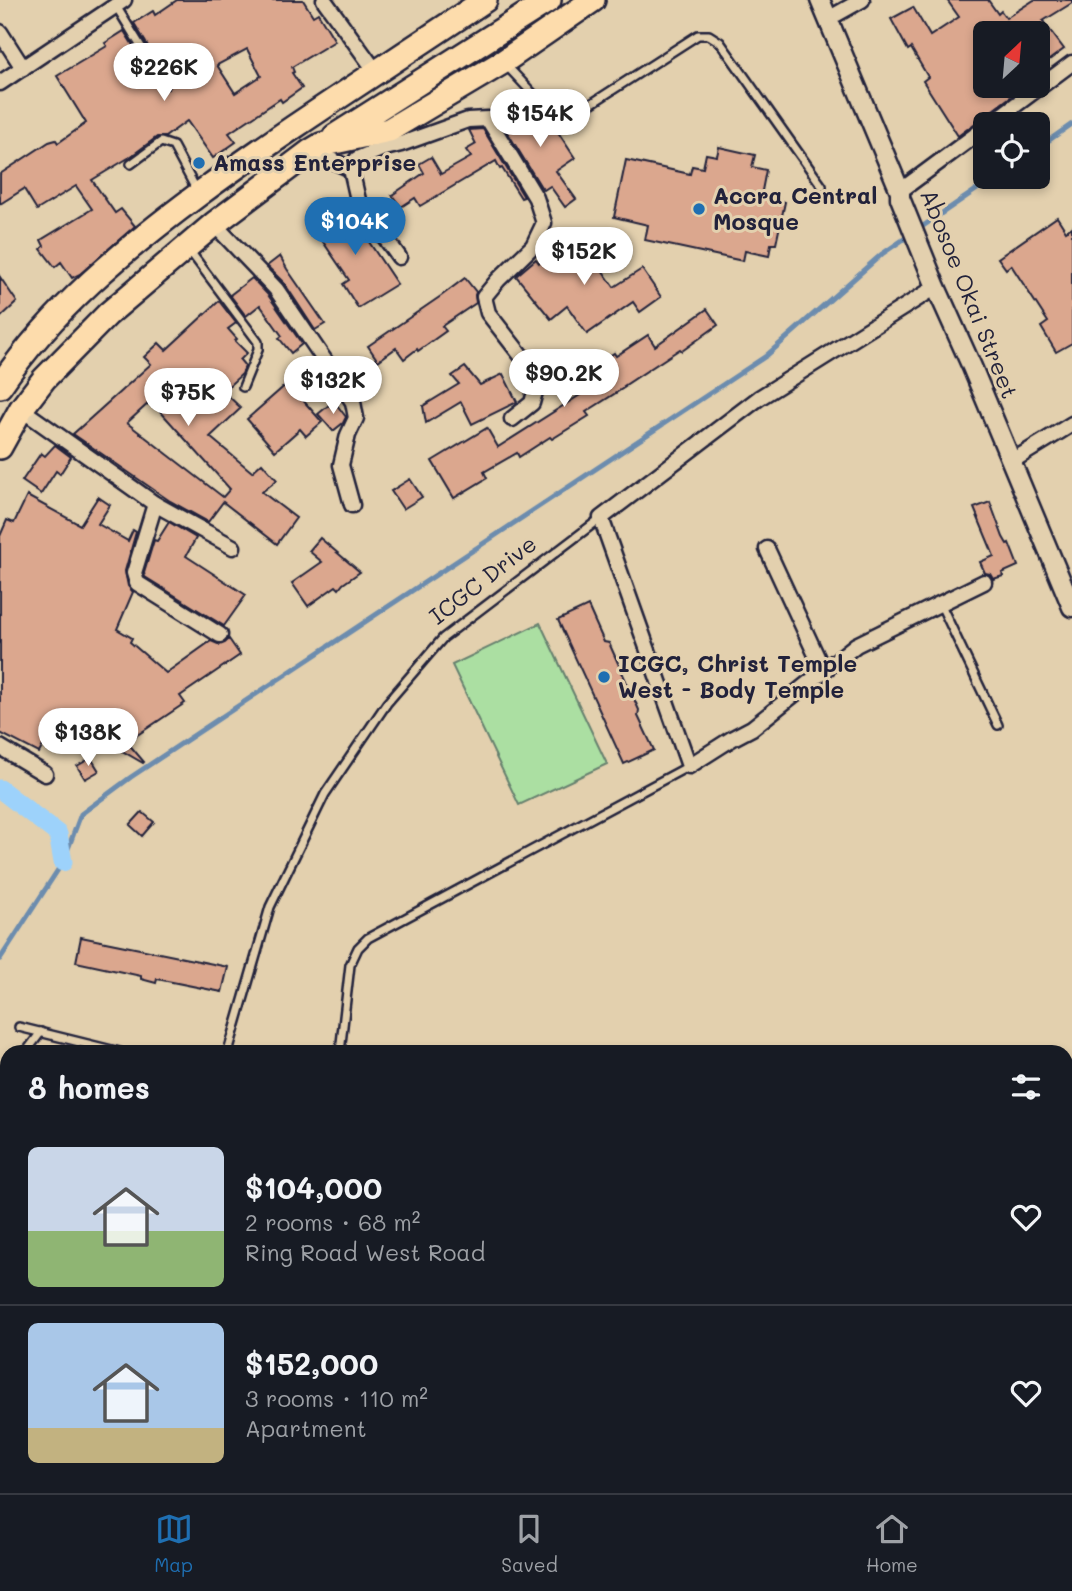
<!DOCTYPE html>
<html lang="en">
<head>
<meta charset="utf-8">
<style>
	body { margin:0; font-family:Mali,sans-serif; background:#242831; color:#f1f3f6; height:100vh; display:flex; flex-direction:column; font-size:26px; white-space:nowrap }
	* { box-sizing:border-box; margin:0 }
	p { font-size:23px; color:#9ea1a6 }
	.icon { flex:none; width:38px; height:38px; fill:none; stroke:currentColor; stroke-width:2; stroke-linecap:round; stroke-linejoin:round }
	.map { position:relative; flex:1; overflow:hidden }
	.sheet { position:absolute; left:0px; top:1045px; width:1073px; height:450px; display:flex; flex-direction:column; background:#171b24; border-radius:21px 21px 0 0; box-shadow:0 4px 10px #0003 }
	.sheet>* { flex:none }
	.needle { width:46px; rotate:26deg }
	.buttons { position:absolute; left:973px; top:21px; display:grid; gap:14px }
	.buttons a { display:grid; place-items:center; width:77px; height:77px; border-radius:10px; background:#171b24; box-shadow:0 4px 10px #0003; font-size:35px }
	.price { position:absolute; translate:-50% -60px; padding:0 16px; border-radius:24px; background:#fff; color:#222; font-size:23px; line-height:46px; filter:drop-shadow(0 2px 4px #0008) }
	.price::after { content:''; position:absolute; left:50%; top:42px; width:21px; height:16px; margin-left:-10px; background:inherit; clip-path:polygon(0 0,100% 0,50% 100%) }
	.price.selected { background:#1f6fb2; color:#fff }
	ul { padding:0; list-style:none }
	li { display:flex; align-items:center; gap:21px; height:175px; padding:0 28px }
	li+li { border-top:2px solid #363941 }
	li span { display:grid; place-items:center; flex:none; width:196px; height:140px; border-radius:10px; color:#555 }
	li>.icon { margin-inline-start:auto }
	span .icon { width:84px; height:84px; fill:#fffc; stroke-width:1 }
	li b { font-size:30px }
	h2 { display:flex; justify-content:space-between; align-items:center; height:84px; padding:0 28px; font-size:30px }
	.tabs { display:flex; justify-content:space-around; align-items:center; height:98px; border-top:2px solid #363941; background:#171b24; font-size:19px; color:#9ea1a6 }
	.tabs a { display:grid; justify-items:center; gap:4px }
	.tabs .selected { color:#1f6fb2 }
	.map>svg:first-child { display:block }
	.built { fill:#e1c4a4 }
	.green { fill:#abdfa2; stroke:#66806e; stroke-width:2 }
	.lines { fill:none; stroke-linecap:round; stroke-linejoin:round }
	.stream { stroke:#6c8cae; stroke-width:5 }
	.canal { stroke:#9dd2fb; stroke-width:19 }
	.building { fill:#dba78e; stroke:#22223b; stroke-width:2; fill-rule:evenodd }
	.service-casing { stroke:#22223b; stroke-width:12 }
	.minor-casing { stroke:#22223b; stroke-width:19 }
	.tertiary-casing { stroke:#22223b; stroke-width:23 }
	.primary-casing { stroke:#22223b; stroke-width:28 }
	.service { stroke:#e3d0ae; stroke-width:7 }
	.minor { stroke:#e3d0ae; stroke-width:14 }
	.tertiary { stroke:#e3d0ae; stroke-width:18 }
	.primary { stroke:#fddcac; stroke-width:23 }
	.poi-dot { fill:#1f6fb2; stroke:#e3d0ae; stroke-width:2.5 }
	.labels { text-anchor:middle; stroke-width:6; stroke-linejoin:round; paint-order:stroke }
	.poi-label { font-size:23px; font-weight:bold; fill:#22223b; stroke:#e3d0ae; text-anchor:start }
	.street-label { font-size:23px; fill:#22223b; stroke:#e3d0ae }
</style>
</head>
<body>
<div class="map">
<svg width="1072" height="1493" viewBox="0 0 1072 1493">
	<rect width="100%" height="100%" fill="#e3d0ae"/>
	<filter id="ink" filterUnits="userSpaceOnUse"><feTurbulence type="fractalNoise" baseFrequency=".0143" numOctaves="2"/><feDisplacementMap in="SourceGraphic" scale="14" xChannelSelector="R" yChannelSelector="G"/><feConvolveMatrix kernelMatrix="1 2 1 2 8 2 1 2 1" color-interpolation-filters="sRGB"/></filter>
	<g filter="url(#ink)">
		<path class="built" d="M1072,1142V1493H1046L1044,1488H1066V1145Z"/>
		<path class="green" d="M540,623L607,764L519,805L452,665Z"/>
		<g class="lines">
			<g class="stream">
				<path d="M1038,148L1072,124"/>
				<path d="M0,959L63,862L81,814L131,777L766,356L882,254L995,177"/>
			</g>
			<path class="canal" d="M0,789L58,834L63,862"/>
		</g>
		<g class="building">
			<path d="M177,0H303L313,16L318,13L335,41L292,67L294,72L292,73L302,88L282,102L280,99L229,133L236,142L213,158L187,121L165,137H157L130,157L92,180L115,213L121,209L135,226L80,274L72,278L61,262L55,267L41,249L44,246L41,240L92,209L76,186L37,210L24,189L0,204V174L49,142L56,140L58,143L86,123L57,76L107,46L105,43L124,31L159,87L163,90L168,89L170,85L169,81L134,23L153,11L155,15ZM247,49L261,76L235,93L217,65Z"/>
			<path d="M947,0H988L998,14L1001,11L1006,18L1034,0H1072V3L1043,21L1064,49L1038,68V33H985V86H1025L958,136L923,81L928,77L911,48L908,50L891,19L913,7L930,36L959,17Z"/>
			<path d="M521,104L534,121L544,114L550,120L575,158L556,171L576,199L565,207L550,186L544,190L541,187L498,117L506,112L507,114Z"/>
			<path d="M483,129L524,197L521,198L502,168L500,169L496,161L420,206L415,198L401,207L392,195L424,173L419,164L431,157L441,174L471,157L466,150L476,144L469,130Z"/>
			<path d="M719,147L755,155L752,167L766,170L761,196L785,202L776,244H771L769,256L745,251L743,261L645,240L648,225L614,217L626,160L690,174L692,166L703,168L706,154L717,156Z"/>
			<path d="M344,207L348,213L349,212L397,284L358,308L343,284L349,280L317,233L322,229L317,221L330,212L333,215Z"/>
			<path d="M1057,217L1066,231L1072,227V343L1056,352L1041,327L1048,322L1011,265L1006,269L998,258Z"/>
			<path d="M579,237L614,287L642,269L661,297L640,312L633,302L587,334L567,306L551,319L516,276L536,259L539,263Z"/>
			<path d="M280,256L287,269L325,324L315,330L284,283L267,266Z"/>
			<path d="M0,277L17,302L0,318Z"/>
			<path d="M252,278L268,295L302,344L291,353L279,338L282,336L260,305L246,316L230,295Z"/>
			<path d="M465,278L476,292L475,295L476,303L442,326L446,331L418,351L417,349L404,359L396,348L378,361L368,346L441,296Z"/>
			<path d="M219,301L236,323L228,329L237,339L235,341L247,353L240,360L245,366L242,374L223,391L241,408L210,437L252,472L262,463L277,480L262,492L296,518L277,544L223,502L208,522L170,501L73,434L151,364L144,357L159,343L166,350ZM151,401L230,489L223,497L127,423Z"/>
			<path d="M707,309L718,325L682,351L680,349L624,386L625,387L586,412L589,416L552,439L550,437L519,457L517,453L484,472L487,478L454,498L432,461L487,428L498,447L610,376L602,361L614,353L616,356L648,335L655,346Z"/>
			<path d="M465,367L480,385L503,374L517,402L472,424L461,402L426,423L423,406L459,384L452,376Z"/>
			<path d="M288,383L322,422L306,436L300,429L275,451L247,419Z"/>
			<path d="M334,401L346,417L343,423L333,431L318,414Z"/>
			<path d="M55,445L71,457L60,474L56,471L41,494L22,481L41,453L45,456Z"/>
			<path d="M410,479L422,497L403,509L391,491Z"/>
			<path d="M27,496L80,525L98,497L110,505L98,524L128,541L133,530L136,532L125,571L128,586L133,592L117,629L132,638L130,642L166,673L211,641L220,645L225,643L229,639L240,655L180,696L185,703L127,742L144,762L143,763L93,734L95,732L61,713L39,753L0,733V536L7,520L14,523Z"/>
			<path d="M990,502L1003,537L1007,544L1009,543L1018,566L1002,573L1003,576L993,579L990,574L985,573L980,562L994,556L974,508Z"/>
			<path d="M169,522L196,538L186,556L246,595L224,626L145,577L144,573L154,540L157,541Z"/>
			<path d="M320,538L360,572L343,584L339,589L336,586L308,606L292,583L322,562L309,551Z"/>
			<path d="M588,606L604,642L609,643L639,710L638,716L654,750L624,764L558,620Z"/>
			<path d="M91,758L99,771L85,779L77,766Z"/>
			<path d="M142,812L154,822L142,836L130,825Z"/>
			<path d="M81,937L228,967L222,992L157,979L156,983L141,979V976L76,962Z"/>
		</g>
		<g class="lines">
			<g class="service-casing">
				<g id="service">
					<path d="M116,6L164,84"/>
					<path d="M506,65L553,115L561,119L569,118L698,35H709L720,42L822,186"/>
					<path d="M131,164L161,142L173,146L197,191"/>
					<path d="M189,250L258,342V350L243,387"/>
					<path d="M940,603L998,725"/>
					<path d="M19,1027L120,1052"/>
					<path d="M26,1052L41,1032"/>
					<path d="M228,1052L270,907L325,794L387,703L443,638L601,518"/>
					<path d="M340,1052L350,965L358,948L368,938L689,766"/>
					<path d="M0,1089L7,1079"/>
					<path d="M1066,1184H1072"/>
					<path d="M0,1277H7"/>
					<path d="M259,1493L260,1488"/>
				</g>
			</g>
			<g class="minor-casing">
				<g id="minor">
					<path d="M324,0L377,73"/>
					<path d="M828,19L862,0"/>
					<path d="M0,32L23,68"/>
					<path d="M0,83L124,0"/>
					<path d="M990,124L1072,63"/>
					<path d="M311,151L351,169"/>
					<path d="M900,191L985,128"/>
					<path d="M214,224L276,289L353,402L356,418L348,435L341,465L352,505"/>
					<path d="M399,257L358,200L351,169L357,159L381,149L401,144L468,120L488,119L536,198L544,223L533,246L498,280L484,297L488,313L527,363L537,384L532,403L512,419"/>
					<path d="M936,287L759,398L601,518L689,766L733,738L752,728L856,645L984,582"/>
					<path d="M21,409L155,504L233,547"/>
					<path d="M1012,461L1072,424"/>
					<path d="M155,504L134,573L137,583L220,635"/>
					<path d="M767,549L823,670"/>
					<path d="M0,747L45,774"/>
				</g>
			</g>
			<g class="tertiary-casing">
				<path id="tertiary" d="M820,0L900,191V198L936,287L972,367L1072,607"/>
			</g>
			<g class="primary-casing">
				<g id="primary">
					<path d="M335,136L549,0"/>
					<path d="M0,386C52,309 125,249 199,194C291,126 389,65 485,0"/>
					<path d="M0,447L21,409L44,379L108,314L214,224L311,151L321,145L389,130L503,62L593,0"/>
				</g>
			</g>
			<use href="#service" class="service"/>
			<use href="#minor" class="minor"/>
			<use href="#tertiary" class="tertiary"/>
			<use href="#primary" class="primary"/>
		</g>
	</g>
	<g class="poi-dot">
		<circle cx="199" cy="163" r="7"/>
		<circle cx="699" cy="209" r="7"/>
		<circle cx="604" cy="677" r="7"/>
	</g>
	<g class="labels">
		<g class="poi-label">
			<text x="213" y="171">Amass Enterprise</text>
			<text x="713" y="204">Accra Central<tspan x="713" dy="26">Mosque</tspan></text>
			<text x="618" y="672">ICGC, Christ Temple<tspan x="618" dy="26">West - Body Temple</tspan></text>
		</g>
		<g class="street-label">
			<text transform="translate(969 294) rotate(68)" y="8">Abosoe Okai Street</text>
			<text transform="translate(483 580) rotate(-38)" y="8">ICGC Drive</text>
		</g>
	</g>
</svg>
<div class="buttons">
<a><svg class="needle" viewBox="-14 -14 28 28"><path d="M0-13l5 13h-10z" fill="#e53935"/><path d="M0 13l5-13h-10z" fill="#9ea1a6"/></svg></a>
<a><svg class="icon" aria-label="locate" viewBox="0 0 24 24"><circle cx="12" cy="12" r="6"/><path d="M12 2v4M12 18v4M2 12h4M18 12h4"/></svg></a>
</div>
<b class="price" style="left:164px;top:103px">$226K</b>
<b class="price" style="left:540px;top:149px">$154K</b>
<b class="price selected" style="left:355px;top:257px">$104K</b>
<b class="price" style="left:584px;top:287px">$152K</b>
<b class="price" style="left:564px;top:409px">$90.2K</b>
<b class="price" style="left:333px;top:416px">$132K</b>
<b class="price" style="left:188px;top:428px">$75K</b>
<b class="price" style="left:88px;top:768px">$138K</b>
<section class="sheet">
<h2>8 homes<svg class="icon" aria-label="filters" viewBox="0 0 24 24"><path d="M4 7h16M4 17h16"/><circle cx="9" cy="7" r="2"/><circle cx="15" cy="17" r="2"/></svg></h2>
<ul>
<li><span style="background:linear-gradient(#c9d6e8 60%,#8fb573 0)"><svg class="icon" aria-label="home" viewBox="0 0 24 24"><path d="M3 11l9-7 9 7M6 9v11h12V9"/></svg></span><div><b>$104,000</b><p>2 rooms · 68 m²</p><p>Ring Road West Road</p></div><svg class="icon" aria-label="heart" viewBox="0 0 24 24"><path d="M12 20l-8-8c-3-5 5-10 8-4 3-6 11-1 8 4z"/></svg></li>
<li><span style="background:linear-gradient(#a9c7e8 75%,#c2b280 0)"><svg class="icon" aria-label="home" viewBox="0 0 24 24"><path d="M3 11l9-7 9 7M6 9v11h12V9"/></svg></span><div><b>$152,000</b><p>3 rooms · 110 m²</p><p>Apartment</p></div><svg class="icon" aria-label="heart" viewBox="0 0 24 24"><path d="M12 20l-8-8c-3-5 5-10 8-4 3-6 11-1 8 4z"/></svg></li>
</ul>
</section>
</div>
<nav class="tabs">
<a class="selected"><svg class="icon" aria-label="map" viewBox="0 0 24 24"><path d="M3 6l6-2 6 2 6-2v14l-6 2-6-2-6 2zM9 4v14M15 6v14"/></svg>Map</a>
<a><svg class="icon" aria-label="saved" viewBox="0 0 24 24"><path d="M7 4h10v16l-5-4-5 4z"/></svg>Saved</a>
<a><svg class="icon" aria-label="home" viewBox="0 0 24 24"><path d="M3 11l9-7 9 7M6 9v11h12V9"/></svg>Home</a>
</nav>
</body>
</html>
